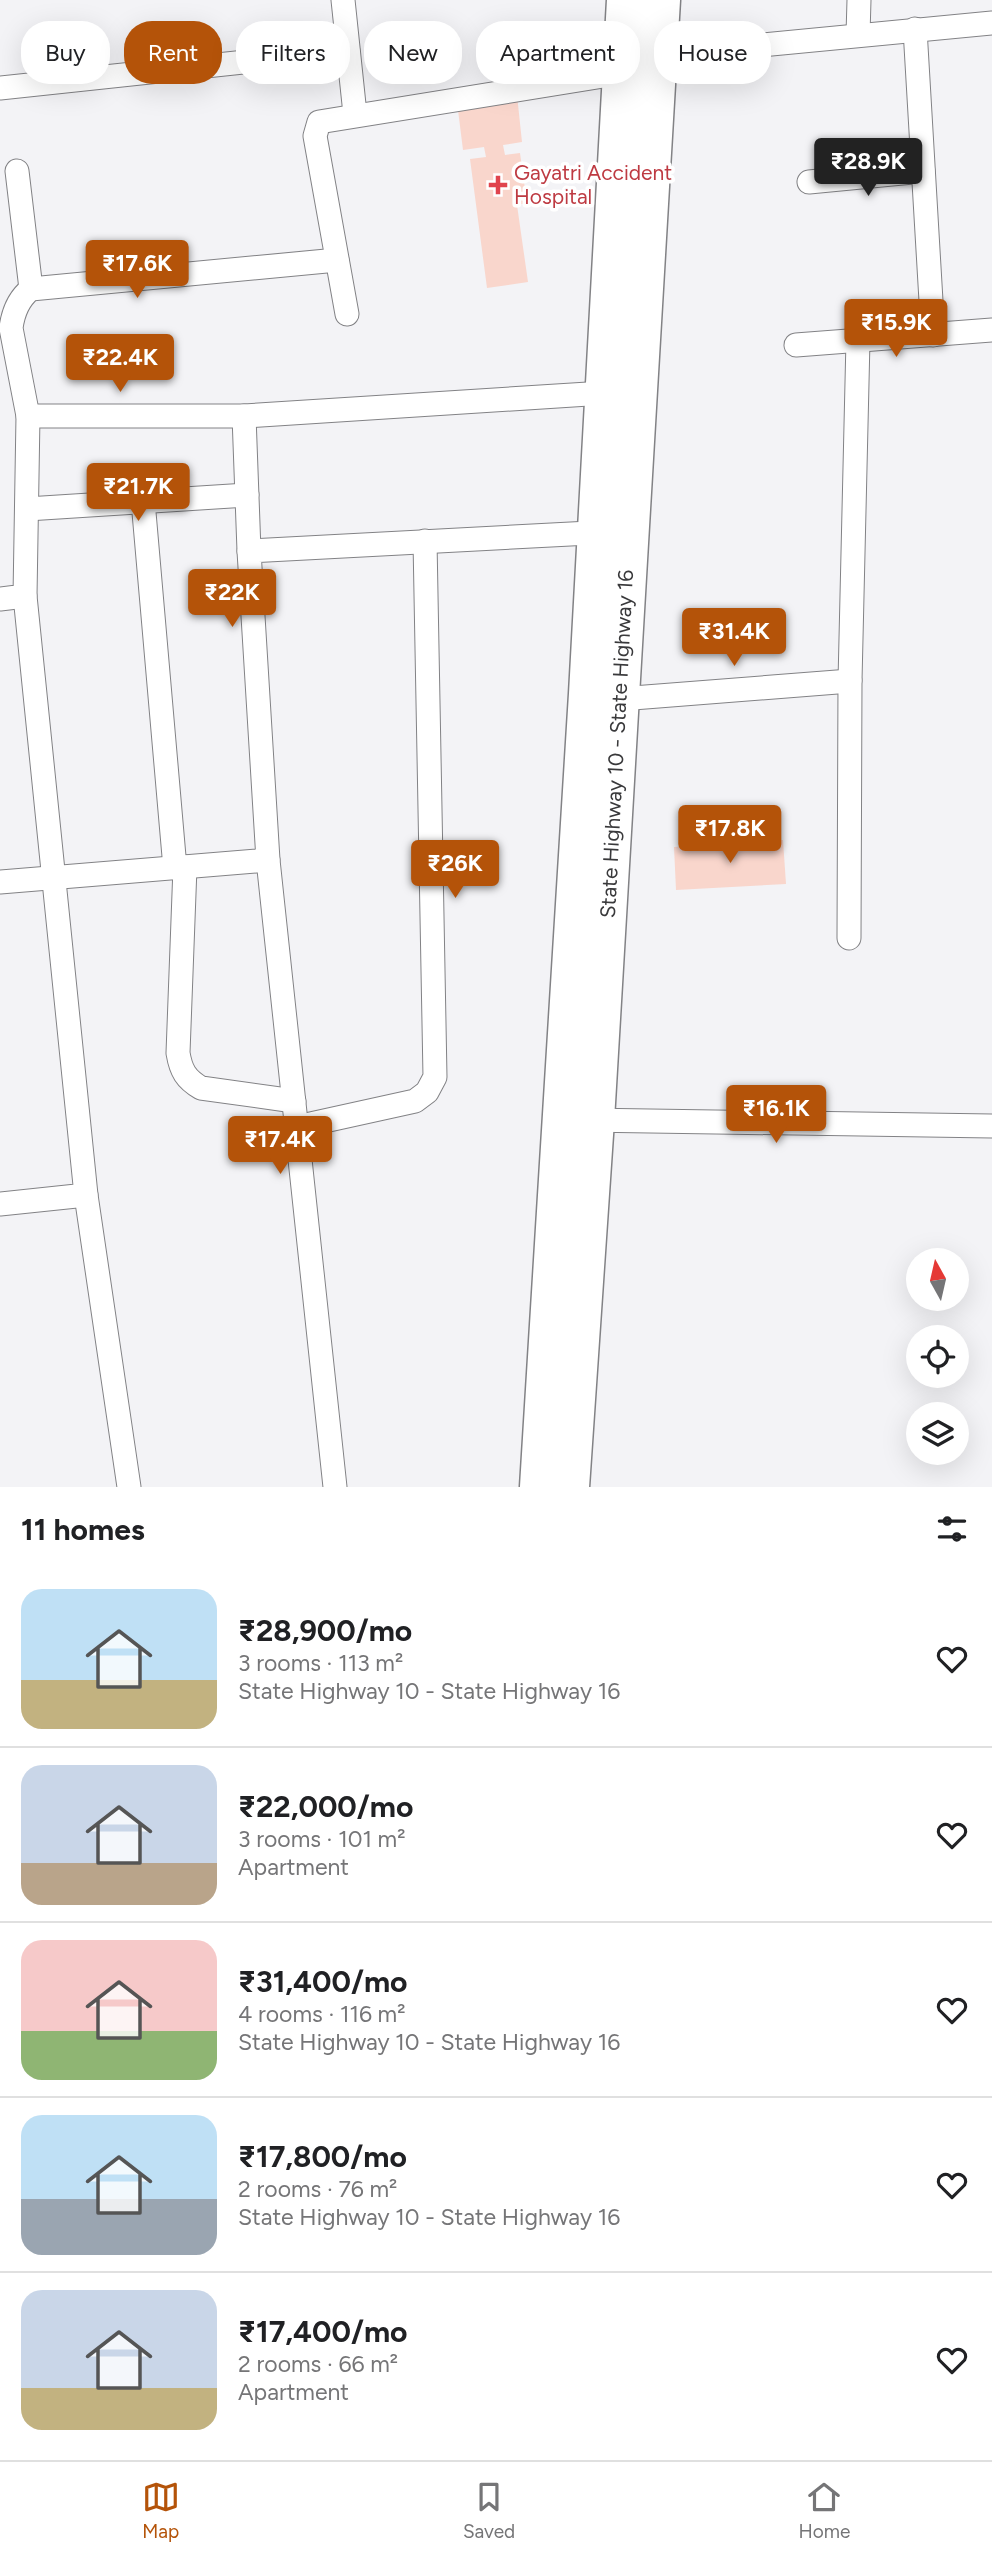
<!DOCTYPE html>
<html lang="en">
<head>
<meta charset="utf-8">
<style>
	body { margin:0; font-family:Figtree,sans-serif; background:#f6f6f6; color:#202124; height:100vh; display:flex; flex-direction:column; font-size:26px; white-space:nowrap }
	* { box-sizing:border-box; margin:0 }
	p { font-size:23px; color:#757577 }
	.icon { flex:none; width:38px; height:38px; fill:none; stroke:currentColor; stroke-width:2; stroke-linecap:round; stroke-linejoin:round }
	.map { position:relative; height:1487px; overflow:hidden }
	.sheet { display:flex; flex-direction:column; background:#fff; flex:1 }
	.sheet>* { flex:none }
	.top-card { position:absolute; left:21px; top:21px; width:950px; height:63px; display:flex; gap:14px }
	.needle { width:46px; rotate:352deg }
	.buttons { position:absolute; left:906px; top:1248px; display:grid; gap:14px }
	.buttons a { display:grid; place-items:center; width:63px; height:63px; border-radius:50%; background:#fff; box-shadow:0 7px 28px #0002; font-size:35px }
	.price { position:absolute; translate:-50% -60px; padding:0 16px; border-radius:7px; background:#b45309; color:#fff; font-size:23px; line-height:46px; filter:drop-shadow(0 2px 4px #0008) }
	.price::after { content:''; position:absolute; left:50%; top:42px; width:21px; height:16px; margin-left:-10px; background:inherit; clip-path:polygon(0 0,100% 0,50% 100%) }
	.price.on { background:#222; color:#fff }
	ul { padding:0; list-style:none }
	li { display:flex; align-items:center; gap:21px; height:175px; padding:0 21px }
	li+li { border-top:2px solid #e0e0e0 }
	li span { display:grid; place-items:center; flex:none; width:196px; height:140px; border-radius:21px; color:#555 }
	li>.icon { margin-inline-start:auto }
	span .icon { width:84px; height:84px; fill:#fffc; stroke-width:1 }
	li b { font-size:30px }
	h2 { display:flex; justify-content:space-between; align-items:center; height:84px; padding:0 21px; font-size:30px }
	.tag { padding:0 24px; border-radius:28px; background:#fff; box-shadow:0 7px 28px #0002; font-size:24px; line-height:63px }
	.tag.on { background:#b45309; color:#fff }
	.menu { display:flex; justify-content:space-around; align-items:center; height:98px; border-top:2px solid #e0e0e0; background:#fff; font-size:19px; color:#757577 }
	.menu a { display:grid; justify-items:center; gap:4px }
	.menu .on { color:#b45309 }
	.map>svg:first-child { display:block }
	.building { fill:#f9d6cc }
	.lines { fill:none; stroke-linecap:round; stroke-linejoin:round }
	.street-casing { stroke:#828285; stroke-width:25 }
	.highway-casing { stroke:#828285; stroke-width:41 }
	.street { stroke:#fff; stroke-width:23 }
	.highway { stroke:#fff; stroke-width:38 }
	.health-dot { fill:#e0444e; stroke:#fff; stroke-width:2.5 }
	.labels { text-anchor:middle; stroke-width:7; stroke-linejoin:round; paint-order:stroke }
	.health-label { font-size:21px; fill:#be3a42; stroke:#fff; text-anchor:start }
	.street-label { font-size:21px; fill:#39393b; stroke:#fff }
</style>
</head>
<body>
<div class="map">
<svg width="992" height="1487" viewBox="0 0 992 1487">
	<rect width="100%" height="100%" fill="#f3f3f6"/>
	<g class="building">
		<path d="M517,95L522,142L503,145L505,155L520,153L527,203L517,205L528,282L487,288L470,159L486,157L484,147L463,150L457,102Z"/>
		<path d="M783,840L786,884L676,890L674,847Z"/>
	</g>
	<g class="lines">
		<g class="street-casing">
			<g id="street">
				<path d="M343,0L355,114"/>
				<path d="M915,29L933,335"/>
				<path d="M858,35L859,0"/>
				<path d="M647,56L992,23"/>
				<path d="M0,88L348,51"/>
				<path d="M17,171L31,289"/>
				<path d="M809,182L923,171"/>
				<path d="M347,314L315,136L319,122L622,73"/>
				<path d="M796,345L992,330"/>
				<path d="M28,416L11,328C13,313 18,299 31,289L337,260"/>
				<path d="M244,416L604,393"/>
				<path d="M143,501L175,868"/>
				<path d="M27,509L247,495"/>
				<path d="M0,599L25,596L28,416H244L249,551"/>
				<path d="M620,699L850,681"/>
				<path d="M268,860L335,1487"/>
				<path d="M185,867L178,1053C181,1071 186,1079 201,1088L294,1101"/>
				<path d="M0,882L268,860L249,551L609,532"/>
				<path d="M849,938L850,681L858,340"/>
				<path d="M585,1120L992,1126"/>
				<path d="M297,1127L415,1101L427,1092L435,1077L425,541"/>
				<path d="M86,1195L129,1487"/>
				<path d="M0,1204L86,1195L25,596"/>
			</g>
		</g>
		<g class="highway-casing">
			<g id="highway">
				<path d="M539,1487L588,694L626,0"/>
				<path d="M570,1487L595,1120L661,0"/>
			</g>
		</g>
		<use href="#street" class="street"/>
		<use href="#highway" class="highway"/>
	</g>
	<path class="health-dot" d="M494.5 174.5h7v7h7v7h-7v7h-7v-7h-7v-7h7z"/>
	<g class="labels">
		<g class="health-label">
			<text x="514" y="180">Gayatri Accident<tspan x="514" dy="24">Hospital</tspan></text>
		</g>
		<g class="street-label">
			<text transform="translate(617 744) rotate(-87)" y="7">State Highway 10 - State Highway 16</text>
		</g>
	</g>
</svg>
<div class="buttons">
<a><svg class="needle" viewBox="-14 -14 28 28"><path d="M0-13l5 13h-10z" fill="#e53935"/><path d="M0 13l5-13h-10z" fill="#757577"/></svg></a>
<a><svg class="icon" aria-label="locate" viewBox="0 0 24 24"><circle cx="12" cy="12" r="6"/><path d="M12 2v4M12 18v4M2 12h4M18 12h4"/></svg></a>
<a><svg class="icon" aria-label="layers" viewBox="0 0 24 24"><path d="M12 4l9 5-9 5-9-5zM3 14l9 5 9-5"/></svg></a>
</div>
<b class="price on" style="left:868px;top:198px">₹28.9K</b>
<b class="price" style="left:137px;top:300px">₹17.6K</b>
<b class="price" style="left:896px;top:359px">₹15.9K</b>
<b class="price" style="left:120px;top:394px">₹22.4K</b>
<b class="price" style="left:138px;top:523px">₹21.7K</b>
<b class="price" style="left:232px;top:629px">₹22K</b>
<b class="price" style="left:734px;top:668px">₹31.4K</b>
<b class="price" style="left:730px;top:865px">₹17.8K</b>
<b class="price" style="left:455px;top:900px">₹26K</b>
<b class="price" style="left:776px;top:1145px">₹16.1K</b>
<b class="price" style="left:280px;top:1176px">₹17.4K</b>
<div class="top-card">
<a class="tag">Buy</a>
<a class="tag on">Rent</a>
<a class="tag">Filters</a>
<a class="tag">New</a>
<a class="tag">Apartment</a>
<a class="tag">House</a>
</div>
</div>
<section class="sheet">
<h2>11 homes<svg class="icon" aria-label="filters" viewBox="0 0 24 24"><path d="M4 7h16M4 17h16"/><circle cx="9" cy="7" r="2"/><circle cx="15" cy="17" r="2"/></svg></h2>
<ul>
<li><span style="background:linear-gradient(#bfe0f5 65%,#c2b280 0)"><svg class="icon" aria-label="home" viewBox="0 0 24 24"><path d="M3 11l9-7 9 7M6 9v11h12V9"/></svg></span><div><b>₹28,900/mo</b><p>3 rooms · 113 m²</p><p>State Highway 10 - State Highway 16</p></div><svg class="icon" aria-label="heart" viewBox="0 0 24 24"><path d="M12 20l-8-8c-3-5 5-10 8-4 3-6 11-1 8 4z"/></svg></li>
<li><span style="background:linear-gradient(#c9d6e8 70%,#b9a48a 0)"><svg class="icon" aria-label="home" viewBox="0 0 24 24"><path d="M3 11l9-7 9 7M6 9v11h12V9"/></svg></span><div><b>₹22,000/mo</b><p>3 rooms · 101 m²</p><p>Apartment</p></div><svg class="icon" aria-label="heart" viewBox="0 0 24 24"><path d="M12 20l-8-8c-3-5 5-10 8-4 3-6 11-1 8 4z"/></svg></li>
<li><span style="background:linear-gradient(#f6c9c9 65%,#8fb573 0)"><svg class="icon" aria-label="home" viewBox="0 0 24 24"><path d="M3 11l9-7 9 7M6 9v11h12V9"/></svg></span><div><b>₹31,400/mo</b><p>4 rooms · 116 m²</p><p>State Highway 10 - State Highway 16</p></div><svg class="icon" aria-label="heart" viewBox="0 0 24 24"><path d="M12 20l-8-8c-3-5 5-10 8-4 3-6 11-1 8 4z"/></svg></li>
<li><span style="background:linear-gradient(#bfe0f5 60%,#9aa5b1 0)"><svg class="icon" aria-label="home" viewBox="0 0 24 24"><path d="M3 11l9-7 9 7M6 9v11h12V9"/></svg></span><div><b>₹17,800/mo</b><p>2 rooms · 76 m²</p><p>State Highway 10 - State Highway 16</p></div><svg class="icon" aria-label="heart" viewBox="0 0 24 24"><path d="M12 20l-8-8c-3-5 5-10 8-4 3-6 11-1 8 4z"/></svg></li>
<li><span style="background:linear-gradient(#c9d6e8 70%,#c2b280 0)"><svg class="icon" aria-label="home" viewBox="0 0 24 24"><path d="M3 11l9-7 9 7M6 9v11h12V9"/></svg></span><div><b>₹17,400/mo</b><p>2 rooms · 66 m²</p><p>Apartment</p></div><svg class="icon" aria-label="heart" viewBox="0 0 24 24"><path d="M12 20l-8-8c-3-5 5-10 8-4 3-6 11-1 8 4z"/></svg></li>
</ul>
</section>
<nav class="menu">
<a class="on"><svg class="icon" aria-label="map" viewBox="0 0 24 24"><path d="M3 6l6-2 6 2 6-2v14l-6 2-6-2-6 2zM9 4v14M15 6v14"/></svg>Map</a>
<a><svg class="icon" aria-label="saved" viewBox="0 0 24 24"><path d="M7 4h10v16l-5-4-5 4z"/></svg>Saved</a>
<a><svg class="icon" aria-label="home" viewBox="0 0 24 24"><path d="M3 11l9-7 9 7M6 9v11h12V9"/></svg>Home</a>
</nav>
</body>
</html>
